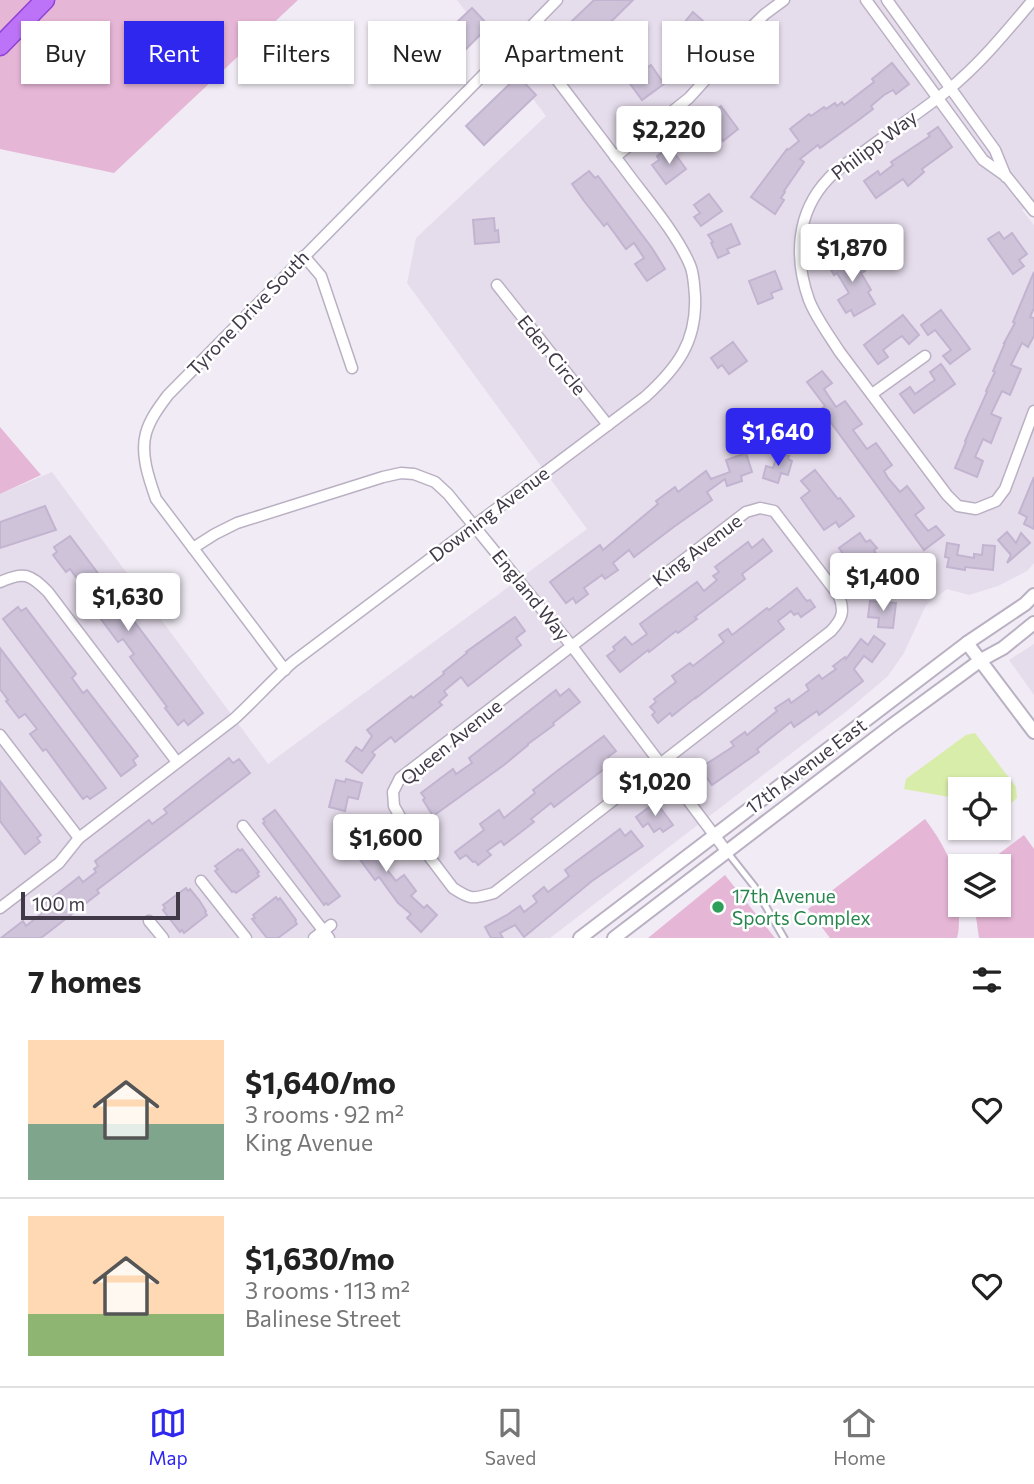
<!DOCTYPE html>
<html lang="en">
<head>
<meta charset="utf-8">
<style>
	body { margin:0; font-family:Commissioner,sans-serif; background:#f2f2f2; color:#222; height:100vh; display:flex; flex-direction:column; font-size:26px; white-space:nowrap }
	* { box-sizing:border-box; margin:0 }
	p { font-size:23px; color:#767676 }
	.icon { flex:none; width:38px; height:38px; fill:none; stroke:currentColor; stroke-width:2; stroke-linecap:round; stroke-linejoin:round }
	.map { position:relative; height:938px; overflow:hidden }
	.side { display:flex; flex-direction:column; background:#fff; flex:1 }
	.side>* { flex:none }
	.top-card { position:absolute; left:21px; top:21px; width:992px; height:63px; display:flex; gap:14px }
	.fabs { position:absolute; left:948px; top:777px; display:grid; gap:14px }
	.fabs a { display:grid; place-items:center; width:63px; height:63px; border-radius:0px; background:#fff; box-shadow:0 2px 5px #0004; font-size:35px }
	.scale { position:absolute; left:21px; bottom:18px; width:159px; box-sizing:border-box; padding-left:7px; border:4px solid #413948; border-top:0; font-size:19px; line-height:24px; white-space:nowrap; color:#413948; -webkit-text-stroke:5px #fff; paint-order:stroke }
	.price { position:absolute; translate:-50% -60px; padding:0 16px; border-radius:7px; background:#fff; color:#222; font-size:23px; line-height:46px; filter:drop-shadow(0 2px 4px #0008) }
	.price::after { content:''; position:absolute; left:50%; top:42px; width:21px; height:16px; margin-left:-10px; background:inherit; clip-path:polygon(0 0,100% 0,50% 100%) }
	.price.current { background:#3027ef; color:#fff }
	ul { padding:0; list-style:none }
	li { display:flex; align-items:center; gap:21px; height:175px; padding:0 28px }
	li+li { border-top:2px solid #e0e0e0 }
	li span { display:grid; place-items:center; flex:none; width:196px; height:140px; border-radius:0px; color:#555 }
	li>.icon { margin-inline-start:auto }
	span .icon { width:84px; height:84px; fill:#fffc; stroke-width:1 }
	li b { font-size:30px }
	h2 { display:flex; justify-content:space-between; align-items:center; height:84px; padding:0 28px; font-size:30px }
	.pill { padding:0 24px; border-radius:0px; background:#fff; box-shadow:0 2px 5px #0004; font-size:24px; line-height:63px }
	.pill.current { background:#3027ef; color:#fff }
	.tabs { display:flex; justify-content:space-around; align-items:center; height:98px; border-top:2px solid #e0e0e0; background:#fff; font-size:19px; color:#767676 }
	.tabs a { display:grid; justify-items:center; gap:4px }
	.tabs .current { color:#3027ef }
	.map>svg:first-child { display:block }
	.residential { fill:#e6ddec }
	.green { fill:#e6b6d6 }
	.water { fill:#d9edab }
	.building { fill:#cec3d9; stroke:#c2b4d0; stroke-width:2 }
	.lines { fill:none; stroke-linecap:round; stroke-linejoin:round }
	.service-casing { stroke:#bab0c3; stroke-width:9 }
	.minor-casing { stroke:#bab0c3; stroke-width:13 }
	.tertiary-casing { stroke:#bab0c3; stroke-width:16 }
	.motorway-casing { stroke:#9043d6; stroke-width:21 }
	.service { stroke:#fff; stroke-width:5 }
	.minor { stroke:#fff; stroke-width:10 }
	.tertiary { stroke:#fff; stroke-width:12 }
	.motorway { stroke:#bd73f7; stroke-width:18 }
	.leisure-dot { fill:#2e9e5b; stroke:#fff; stroke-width:2.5 }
	.labels { text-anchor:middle; stroke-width:5; stroke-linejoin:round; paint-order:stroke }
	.street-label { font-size:19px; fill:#413948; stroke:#fff }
	.leisure-label { font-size:19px; fill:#27864d; stroke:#fff; text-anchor:start }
</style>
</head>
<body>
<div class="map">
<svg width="1034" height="938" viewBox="0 0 1034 938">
	<rect width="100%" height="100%" fill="#f0ebf4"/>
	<g class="residential">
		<path d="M457,0H1034V202L1022,210L1034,225V563L1027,571L998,586L969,595L947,589L926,605L904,653L888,676L848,710L550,938H0V494L52,472L268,764L587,529L407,283L416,238L546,116Z"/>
		<path d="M1034,644V695L1009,660Z"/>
	</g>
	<g class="green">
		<path d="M0,0H298L114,173L0,149Z"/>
		<path d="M0,427L41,475L0,494Z"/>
		<path d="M925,819C948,850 961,877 959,916C959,924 959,931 957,938H830L808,909Z"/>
		<path d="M1024,835L1034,849V938H979L976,917L979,905H999V866H992L996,856Z"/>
		<path d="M725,875L775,938H648Z"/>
	</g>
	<path class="water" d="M975,733L1016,787L1017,798L1009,805L999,804V789H961V799L904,789L906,779L966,735Z"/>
	<g class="building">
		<path d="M594,0H633L571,61L551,41Z"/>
		<path d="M472,8L489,26L454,61L436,42Z"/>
		<path d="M693,12L713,30L705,39L703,38L693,50L683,41L688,36L679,29Z"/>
		<path d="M892,63L909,84L896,94L893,90L884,95L871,106L873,109L860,119L820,148L818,145L800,159L804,162L784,191L785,192L781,198L784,200L775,214L751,197L787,149L788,150L799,141L790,129L809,114L811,116L824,107L826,109L835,103L837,106L842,102L844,105L874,82L872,79Z"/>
		<path d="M651,65L664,84L642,100L628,81Z"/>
		<path d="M518,76L536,95L484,145L466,126Z"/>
		<path d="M721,106L738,129L723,141L720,137L715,141L703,126L710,121L707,117Z"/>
		<path d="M938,127L952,147L922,169L924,172L908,186L903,179L876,198L864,181L878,171L880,175L893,165L891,162L930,136L928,134Z"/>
		<path d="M670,147L686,169L666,184L652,165L659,160L657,156Z"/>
		<path d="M589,171L595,178L598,176L652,248L665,269L647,281L635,264L644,258L634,243L626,249L607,223L604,226L584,201L572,184Z"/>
		<path d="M709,194L722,211L701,226L694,217L700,213L694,205Z"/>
		<path d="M494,218L495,231L498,230L499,242L475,244L473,220Z"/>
		<path d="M731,224L740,244L727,249L729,253L718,258L711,243L713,242L708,235Z"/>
		<path d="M999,232L1004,239L1012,233L1027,254L1019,260L1024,266L1013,274L988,239Z"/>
		<path d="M847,251L849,256L853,254L859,265L861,263L865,271L861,273L871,290L868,292L875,304L854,316L851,310L846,313L838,300L849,293L837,273L834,275L827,263Z"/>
		<path d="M775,271L782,289L771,293L773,298L758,304L749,281Z"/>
		<path d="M1034,272V308L1030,317L1034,318V336L1028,347L1022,343L1011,365L1021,369L1015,383L1010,395L1002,391L991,414L1001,418L991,443L983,439L975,457L983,461L977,477L955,468L966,442L965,441L987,392L986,391L995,372L993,371L1005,343H1004L1015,323L1013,322Z"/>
		<path d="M941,310L970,349L950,364L943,356L951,350L935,330L928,335L921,325Z"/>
		<path d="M903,315L919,335L909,344L902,336L896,340L883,350L888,357L878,364L864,345Z"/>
		<path d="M733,342L747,361L729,374L722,365L718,368L711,358Z"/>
		<path d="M941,364L955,384L914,413L900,394L910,387L915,394L929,384L935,380L930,372Z"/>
		<path d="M822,371L832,383L824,389L836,407L845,401L862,424L853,430L867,449L876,443L892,465L884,471L888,478L900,492L907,486L924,508L915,515L928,531L936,526L944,535L924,550L821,409L825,406L807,382Z"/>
		<path d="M746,453L752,472L741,476L742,481L727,486L725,479L707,492L712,500L675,526L634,557L629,550L613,563L618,570L605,579L602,575L584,588L588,594L576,603L573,598L566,603L550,582L600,545L603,550L658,504L656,501L675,487L678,492L706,471L711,479L730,472L726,460Z"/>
		<path d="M778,453L789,456L788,459L792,461L788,475L781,473L778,483L763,478L766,466L773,468Z"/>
		<path d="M815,470L838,499L840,498L854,516L839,527L836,522L824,530L801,498L810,491L801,481Z"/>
		<path d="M1034,477V529L1024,524L1027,517L1019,513Z"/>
		<path d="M45,506L56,530L0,548V522Z"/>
		<path d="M1007,532L1016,543L1021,533L1030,543L1007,563L1011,555L998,540Z"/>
		<path d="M860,533L866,542L870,540L877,548L874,550L892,585L881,591L875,581L865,586L859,573L866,569L856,555L848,561L839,548Z"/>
		<path d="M70,536L203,713L188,725L184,720L178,725L165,708L167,707L130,657L134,654L123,639L118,642L77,587L81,584L70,569L66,572L53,555L57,552L54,547Z"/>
		<path d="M763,539L772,551L742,574L745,579L695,617L697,619L678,633L676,631L649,652L648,650L620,672L607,656L615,650L613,647L625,637L632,645L647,634L640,624L697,582L704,591L717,580L713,576L719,572L715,567L748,542L752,548Z"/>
		<path d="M947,543L959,545L957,555L974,558V554L982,555L983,545L995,546L993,570L965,567V570L947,567L949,558L945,557Z"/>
		<path d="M797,588L805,599L807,601L810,600L815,607L801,617L798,613L794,615L791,611L778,621L784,629L696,698V697L672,716L670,713L658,723L652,715L655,712L650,707L656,702L654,699L676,682L672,676L690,663L693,666L724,642L719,635L728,629L732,635L767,608L769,610Z"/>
		<path d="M870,601L896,603L893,628L878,627L879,618L868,617Z"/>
		<path d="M18,607L21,611L26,608L76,674L72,678L83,693L87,690L138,756L133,760L136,765L121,776L3,619Z"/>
		<path d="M515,617L525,631L516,638L521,645L468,686L461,677L444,691L447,695L439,702L442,705L395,742L391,737L372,752L375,755L362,773L346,761L356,747L362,751L372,736L367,730L411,696L413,698L444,674L443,672L467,653L466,652Z"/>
		<path d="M874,636L885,644L872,662L864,656L854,669L863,681L819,715L817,711L794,727L791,722L757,749L759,752L712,785L700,768L734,746L731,742L745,732L747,735L777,711L775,708L789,699L791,703L809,690L806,685L819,675L822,679L836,669L833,666L845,657L846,659L861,639L868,645Z"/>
		<path d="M0,648L106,788L90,799L87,796L83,799L46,749L43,751L30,734L37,729L25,714L19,718L6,701L8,700L0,689Z"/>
		<path d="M569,689L580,702L553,723L554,725L528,744V745L504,765L433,816L423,800L425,798L421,793L453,769L456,774L472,763L469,758L556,690L560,696Z"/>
		<path d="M604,736L616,751L608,757L612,763L554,807L551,803L531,819L534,822L504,845L501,841L487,851L491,855L478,865L475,861L473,862L466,855L460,859L455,852L484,830L480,824L499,810L504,818L535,793L533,790L557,771Z"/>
		<path d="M229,758L233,763L239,759L250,773L97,890L99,893L41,938H1L23,921L26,926L41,914L38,909L79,877L83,882L96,872L94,869L98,866L95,861L149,820L152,824L167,813L164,809Z"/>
		<path d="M346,779L362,783L358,799L348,797L345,811L329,807L336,780L345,782Z"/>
		<path d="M0,781L41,835L37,838L40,842L25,854L0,821Z"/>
		<path d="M656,802L673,825L663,832L660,828L654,832L648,823L643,827L636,817Z"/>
		<path d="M275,810L340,896L328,905L326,903L324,905L263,823L265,822L263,819Z"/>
		<path d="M361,815L370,832L361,836L369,854L382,845L392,858L383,865L396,881L404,875L416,891L411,896L424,908L427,905L437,915L421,932L407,918L411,914L398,903L379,877L375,880L353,850L350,852L340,831L353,825L351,820Z"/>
		<path d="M620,829L625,836L631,831L643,846L592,881L524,937L515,925L500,933L503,938H491L485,927L507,915L520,906L524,912L537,902L533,896L544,887L548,892L569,876L565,870Z"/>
		<path d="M238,849L240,851L242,849L251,861L259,872L257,873L259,876L236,893L234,891L232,892L215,871L218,869L215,866Z"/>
		<path d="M186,888L188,891L190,889L199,900L206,911L205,912L207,915L184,933L182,930L180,932L163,910L165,908L163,905Z"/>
		<path d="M276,897L278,900L280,898L296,920L295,921L297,924L278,938H267L252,919L255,918L253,915Z"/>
	</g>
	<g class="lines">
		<g class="service-casing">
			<path id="service" d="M728,853L754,886L784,938"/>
		</g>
		<g class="minor-casing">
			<g id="minor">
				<path d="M866,0L983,160L1007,177L1034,211"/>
				<path d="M887,0L995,150L1006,177"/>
				<path d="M1033,0C1007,31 980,64 948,90C922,111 893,130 866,150C853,159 838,168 828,179C796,213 794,258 809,300C816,318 829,335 839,351L947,495L958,506L976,509L996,501L1005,489L1034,411"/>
				<path d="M615,157L689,98L708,77L738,40L765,14L784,0"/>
				<path d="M304,256L321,276L352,368"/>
				<path d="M497,285L608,425"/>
				<path d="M872,394L925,356"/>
				<path d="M760,508L774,511L839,596C845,612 842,619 831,631L494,893C473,899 471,900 453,888L403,822L394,806L393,792L400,778L746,512Z"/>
				<path d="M193,548L215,534L237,523L383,477L401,473L414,474L435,482L448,494L571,645L727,852"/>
				<path d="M0,582C24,571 30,574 48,592L177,762"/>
				<path d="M285,670L156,499C149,479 140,454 146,433C150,419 159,407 168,395L557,0"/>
				<path d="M0,735L79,838"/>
				<path d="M243,826L329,938"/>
				<path d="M201,881L246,938"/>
				<path d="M0,908L59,863L79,838L234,719C254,701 272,680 293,662L645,397C677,368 697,342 695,296C694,286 694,274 690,265C676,232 644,196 623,167C590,123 556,79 523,35"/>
				<path d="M149,921L163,938"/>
				<path d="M314,938L331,925"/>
			</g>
		</g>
		<g class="tertiary-casing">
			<g id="tertiary">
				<path d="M967,643L1034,732"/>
				<path d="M580,938L967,643L1025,604L1034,595"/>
				<path d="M614,938L891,726L981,660L1003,648L1034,623"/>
			</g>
		</g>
		<g class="motorway-casing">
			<path id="motorway" d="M0,46L45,0"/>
		</g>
		<use href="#service" class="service"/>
		<use href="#minor" class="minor"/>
		<use href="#tertiary" class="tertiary"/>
		<use href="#motorway" class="motorway"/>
	</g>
	<circle class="leisure-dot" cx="718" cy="907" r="7"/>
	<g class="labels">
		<g class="street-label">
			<text transform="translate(874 145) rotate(-37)" y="7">Philipp Way</text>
			<text transform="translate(248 313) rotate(-46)" y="7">Tyrone Drive South</text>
			<text transform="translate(552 355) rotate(51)" y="7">Eden Circle</text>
			<text transform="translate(489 514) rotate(-37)" y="7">Downing Avenue</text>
			<text transform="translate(697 550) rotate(-37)" y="7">King Avenue</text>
			<text transform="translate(531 595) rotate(51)" y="7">England Way</text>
			<text transform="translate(451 742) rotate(-39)" y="7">Queen Avenue</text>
			<text transform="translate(806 766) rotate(-37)" y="7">17th Avenue East</text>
		</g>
		<g class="leisure-label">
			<text x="732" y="903">17th Avenue<tspan x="732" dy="22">Sports Complex</tspan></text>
		</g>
	</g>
</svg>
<div class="fabs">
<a><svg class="icon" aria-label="locate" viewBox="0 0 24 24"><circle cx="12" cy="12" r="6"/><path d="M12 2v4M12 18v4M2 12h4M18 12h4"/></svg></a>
<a><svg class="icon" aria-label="layers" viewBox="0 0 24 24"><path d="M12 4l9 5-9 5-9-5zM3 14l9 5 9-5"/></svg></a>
</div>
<div class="scale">100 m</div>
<b class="price" style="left:669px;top:166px">$2,220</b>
<b class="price" style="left:852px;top:284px">$1,870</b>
<b class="price current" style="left:778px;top:468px">$1,640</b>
<b class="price" style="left:883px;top:613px">$1,400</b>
<b class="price" style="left:128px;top:633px">$1,630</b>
<b class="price" style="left:655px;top:818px">$1,020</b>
<b class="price" style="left:386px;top:874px">$1,600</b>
<div class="top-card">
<a class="pill">Buy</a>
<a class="pill current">Rent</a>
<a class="pill">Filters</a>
<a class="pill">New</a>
<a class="pill">Apartment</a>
<a class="pill">House</a>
</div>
</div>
<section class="side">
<h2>7 homes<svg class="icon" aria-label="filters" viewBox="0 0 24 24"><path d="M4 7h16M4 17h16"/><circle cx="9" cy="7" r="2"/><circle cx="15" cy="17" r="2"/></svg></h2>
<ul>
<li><span style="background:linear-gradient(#ffd9b3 60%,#7fa58c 0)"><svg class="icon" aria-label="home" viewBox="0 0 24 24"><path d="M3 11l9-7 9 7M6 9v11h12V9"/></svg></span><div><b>$1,640/mo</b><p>3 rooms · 92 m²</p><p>King Avenue</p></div><svg class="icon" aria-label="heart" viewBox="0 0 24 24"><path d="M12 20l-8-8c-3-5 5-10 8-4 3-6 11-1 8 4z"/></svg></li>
<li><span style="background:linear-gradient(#ffd9b3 70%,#8fb573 0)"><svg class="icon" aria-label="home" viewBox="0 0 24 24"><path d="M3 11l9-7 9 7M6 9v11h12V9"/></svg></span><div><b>$1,630/mo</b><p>3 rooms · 113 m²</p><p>Balinese Street</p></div><svg class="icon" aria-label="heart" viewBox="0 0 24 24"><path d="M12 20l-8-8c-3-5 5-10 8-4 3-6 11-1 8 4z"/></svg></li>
</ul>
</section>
<nav class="tabs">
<a class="current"><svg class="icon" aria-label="map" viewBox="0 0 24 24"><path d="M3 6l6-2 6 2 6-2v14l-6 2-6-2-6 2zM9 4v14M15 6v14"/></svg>Map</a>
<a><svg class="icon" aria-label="saved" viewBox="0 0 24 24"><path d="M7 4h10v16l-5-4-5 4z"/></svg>Saved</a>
<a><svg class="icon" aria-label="home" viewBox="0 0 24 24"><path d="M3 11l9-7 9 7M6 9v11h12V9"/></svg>Home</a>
</nav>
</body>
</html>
